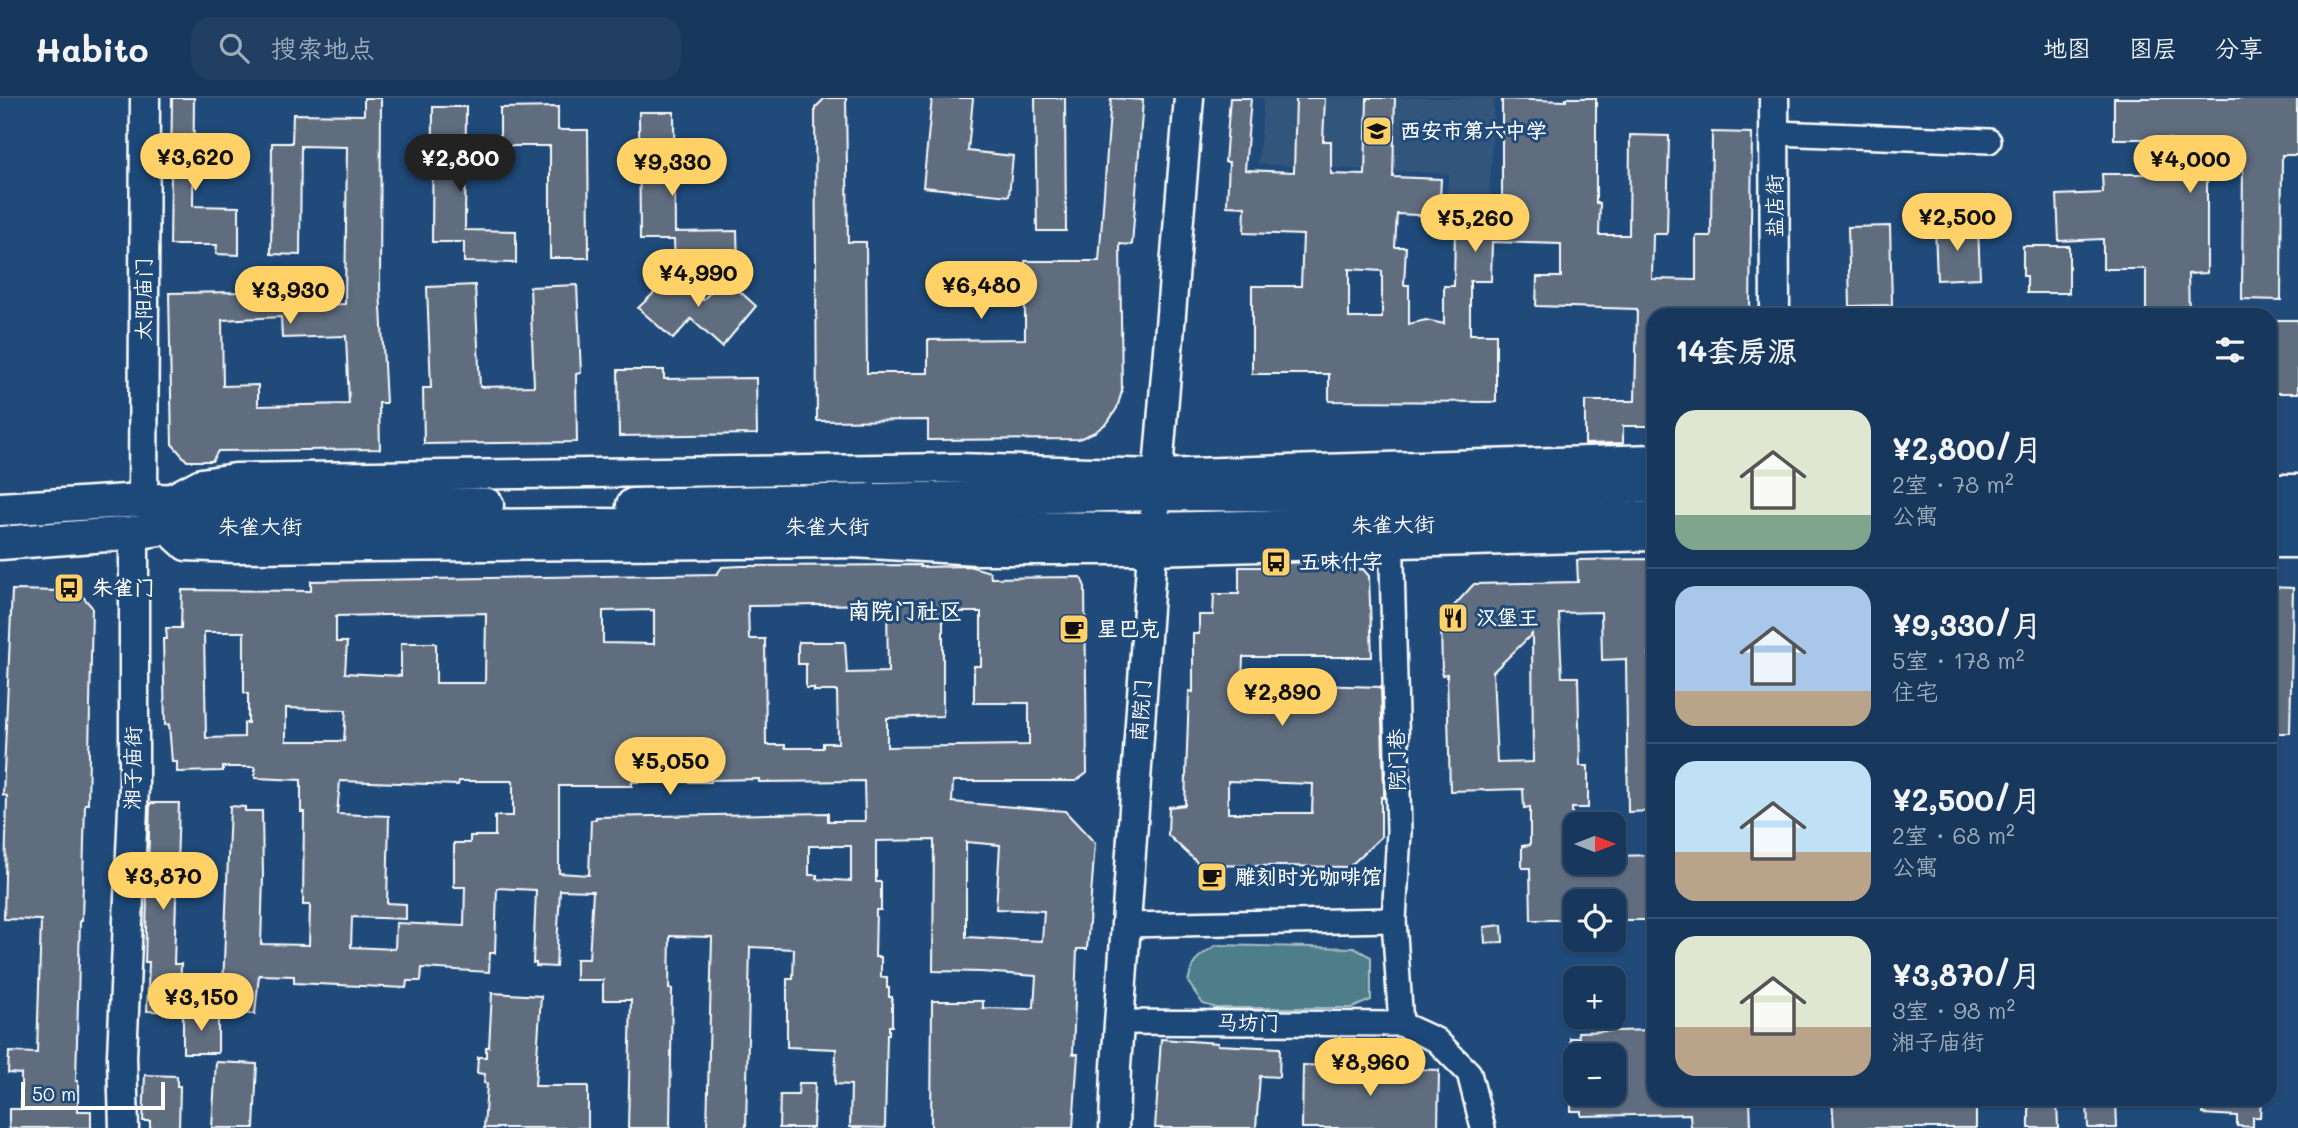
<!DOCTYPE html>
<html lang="zh">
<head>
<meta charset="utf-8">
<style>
	body { margin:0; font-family:Mali,"LXGW WenKai TC",sans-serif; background:#203f62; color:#f1f3f6; height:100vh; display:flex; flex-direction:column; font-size:26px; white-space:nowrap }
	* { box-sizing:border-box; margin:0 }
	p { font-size:23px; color:#9eacbb }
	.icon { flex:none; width:38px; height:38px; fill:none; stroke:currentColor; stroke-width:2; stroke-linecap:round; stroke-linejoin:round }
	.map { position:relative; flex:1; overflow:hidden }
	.panel { position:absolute; left:1647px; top:210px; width:630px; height:798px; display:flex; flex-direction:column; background:#17385c; border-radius:21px; box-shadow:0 2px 5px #0004,0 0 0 2px #365272 }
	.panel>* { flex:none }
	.needle { width:46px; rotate:90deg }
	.buttons { position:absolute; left:1563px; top:714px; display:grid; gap:14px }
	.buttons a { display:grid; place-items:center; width:63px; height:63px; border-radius:14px; background:#17385c; box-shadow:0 2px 5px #0004,0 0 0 2px #365272; font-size:35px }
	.scale { position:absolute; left:21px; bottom:18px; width:144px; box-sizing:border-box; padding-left:7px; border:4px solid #fff; border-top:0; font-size:19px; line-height:24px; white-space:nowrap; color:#fff; -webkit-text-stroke:5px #1f4a7a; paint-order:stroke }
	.price { position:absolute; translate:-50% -60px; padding:0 16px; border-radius:24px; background:#ffd166; color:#111; font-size:23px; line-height:46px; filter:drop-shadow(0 2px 4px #0008) }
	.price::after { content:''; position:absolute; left:50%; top:42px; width:21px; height:16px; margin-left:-10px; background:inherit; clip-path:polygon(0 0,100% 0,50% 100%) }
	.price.on { background:#222; color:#fff }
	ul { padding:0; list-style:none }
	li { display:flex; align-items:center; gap:21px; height:175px; padding:0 28px }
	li+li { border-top:2px solid #365272 }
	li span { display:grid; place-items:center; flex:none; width:196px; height:140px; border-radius:21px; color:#555 }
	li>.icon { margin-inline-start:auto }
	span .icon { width:84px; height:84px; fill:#fffc; stroke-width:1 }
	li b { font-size:30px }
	h2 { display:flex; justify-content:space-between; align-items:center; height:84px; padding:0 28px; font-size:30px }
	header { display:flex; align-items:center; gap:42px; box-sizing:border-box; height:98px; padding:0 35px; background:#17385c; border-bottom:2px solid #365272 }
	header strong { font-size:33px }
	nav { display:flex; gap:38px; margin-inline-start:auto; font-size:24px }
	.search { width:490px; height:63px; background:#203f62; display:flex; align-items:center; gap:18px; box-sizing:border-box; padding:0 24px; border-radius:21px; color:#9eacbb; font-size:26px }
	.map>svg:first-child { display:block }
	.built { fill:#32547c }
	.green { fill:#4d7e89; stroke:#a6bec4; stroke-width:2 }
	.building { fill:#5f6d7f; stroke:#fff; stroke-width:2; fill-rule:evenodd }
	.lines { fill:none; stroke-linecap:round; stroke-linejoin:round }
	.minor-casing { stroke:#fff; stroke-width:28 }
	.tertiary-casing { stroke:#fff; stroke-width:33 }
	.secondary-casing { stroke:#fff; stroke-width:37 }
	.minor { stroke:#1f4a7a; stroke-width:23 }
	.tertiary { stroke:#1f4a7a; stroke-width:28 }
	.secondary { stroke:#1f4a7a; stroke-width:32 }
	.labels { text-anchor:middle; stroke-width:6; stroke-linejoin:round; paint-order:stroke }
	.poi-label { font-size:21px; font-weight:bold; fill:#fff; stroke:#1f4a7a; text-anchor:start }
	.street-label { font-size:21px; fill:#fff; stroke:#1f4a7a }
	.neighbourhood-label { font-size:23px; font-weight:bold; fill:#fff; stroke:#1f4a7a }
</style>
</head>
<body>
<header>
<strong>Habito</strong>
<div class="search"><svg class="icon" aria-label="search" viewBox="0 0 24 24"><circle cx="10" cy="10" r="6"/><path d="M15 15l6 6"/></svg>搜索地点</div>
<nav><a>地图</a><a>图层</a><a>分享</a></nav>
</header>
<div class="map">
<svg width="2298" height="1030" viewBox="0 0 2298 1030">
	<rect width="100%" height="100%" fill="#1f4a7a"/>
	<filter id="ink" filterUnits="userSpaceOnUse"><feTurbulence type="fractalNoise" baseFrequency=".0143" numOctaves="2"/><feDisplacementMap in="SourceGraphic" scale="14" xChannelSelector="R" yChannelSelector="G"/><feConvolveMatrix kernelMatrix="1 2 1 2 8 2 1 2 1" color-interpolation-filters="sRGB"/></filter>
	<g filter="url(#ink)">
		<path class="built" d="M1264,0H1494L1489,119L1444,117L1449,76L1258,66Z"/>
		<path class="green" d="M1217,847L1354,850L1371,859V902L1352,910H1217L1203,906L1188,884C1193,861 1198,858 1217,847Z"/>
		<g class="building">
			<path d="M172,0H194L193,108L239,109V157L216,156L217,147H170Z"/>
			<path d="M364,0H381L380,190L386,305H379L380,351L218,353L212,363H187L172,346L169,195L243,194L242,190L281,188L282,208L345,206L347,49L301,48L300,157L271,156L272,45H292L293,16L364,17ZM281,219L282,240L346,238L349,306L258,308V287L223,288L222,222Z"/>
			<path d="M825,0H846L848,144H866L867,275H928V242L1025,241V163H1099L1111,0L1143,2L1132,147L1120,146L1122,293L1117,310L1108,324L1095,334L1079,341L928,342V322L817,323L815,10Z"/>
			<path d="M932,0H973L968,53L1013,58L1009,98L923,89Z"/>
			<path d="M1035,0H1065L1066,133H1037Z"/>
			<path d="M1230,0H1251L1245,72L1294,74L1296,0H1325L1323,43H1331V76L1365,77L1367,0H1395L1393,79L1441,81L1439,118L1397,116L1395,149H1406L1404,187H1409V226L1426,222L1444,226V188H1454L1455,130L1490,131V109H1502V1L1566,3V0H1596V105H1600L1599,137H1629L1630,37L1669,38L1667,136H1653L1652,181L1696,182V138H1711L1712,34L1752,35L1750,217H1654V328H1623V345L1585,346V303H1635L1637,211L1536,208L1537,179H1561V146L1492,144L1491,183H1470V236H1496V304L1329,303V276H1252V188H1301L1303,137L1244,135L1245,109L1227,108L1229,64H1225ZM1349,171L1382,173V220H1349Z"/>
			<path d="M2114,0H2297V57H2282L2281,202L2242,201L2243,57H2207V175L2188,176L2189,217H2146V171H2103V141L2059,143L2057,97L2103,95L2102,76H2170V41H2114Z"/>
			<path d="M433,9H466L465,132L516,133V165L464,164V144H432Z"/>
			<path d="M558,9V32H588L589,160H550V48H500V10Z"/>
			<path d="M639,14H674L675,134L737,133L738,166H675L674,142H640Z"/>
			<path d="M1890,128L1892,207L1850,208L1848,129Z"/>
			<path d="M1978,128L1980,180L1937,182L1935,129Z"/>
			<path d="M2023,148H2069V195H2027V178H2023Z"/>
			<path d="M674,176L703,202L724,179L756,208L722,249L691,221L673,241L638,210Z"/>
			<path d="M475,187L480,289L534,288L530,189L577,187L581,275L576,276L577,344L424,346L423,290H431L427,189Z"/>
			<rect x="2270" y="222" width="28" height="73"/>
			<path d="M618,272H664V281L756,280L757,336L619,338Z"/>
			<path d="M1654,461L1653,554H1649L1651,588H1654V713L1628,714L1626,561L1602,562L1601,514L1559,515L1562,579H1578L1580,668H1588V710H1572L1575,765H1614V758L1654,757V822H1614V803H1575V822H1531L1530,770H1522V748L1530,747V709L1524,710L1523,691L1450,693L1447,576L1442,577L1441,522L1474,486L1578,484L1577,462ZM1532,536L1533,664L1497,665L1493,574Z"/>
			<path d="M1309,464V472L1363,471L1369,478L1372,559H1243L1242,585L1381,589L1384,693V700L1381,699V739L1349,769L1200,767L1168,737L1169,709L1185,707L1189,593L1193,594V536H1199V517H1213L1214,496H1239V469H1283V465ZM1228,683L1313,686L1312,715H1228Z"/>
			<path d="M920,467V469L969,468L990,474L991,480L1081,479L1085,489L1087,675L1076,683H953L952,704L1065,713L1095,745L1087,851H1077L1073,956H1078L1073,1030H931L932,903H983V910L1030,911L1034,909L1036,878L981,874L933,873L934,742L876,743V784H881V812H876L875,859H881V879H887V890H889V899H892V928H889V936H887L885,1030L850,1029L851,987L835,986L836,951L787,949V881H793L794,851L750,849L746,1030H707L712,839L670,838L669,891H672L670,1030H628L631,902H603V882H576V861H589L593,793L560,792L556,869L536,868V865H533L536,792L497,790L495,855H490L489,874L422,870L421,883H407L406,890L294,885V878L259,877L255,916L222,915L230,708L245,709V713H262L263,779L261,846L309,847L310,807H303L304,714H301V682L255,680V669H223V673L177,674V664H172L169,626L165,627L163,541H167L166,530H181L182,492L311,493V483L717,476L722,469L742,468ZM887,506L888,574L847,575L845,544H799L798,548V566H806V590H814V593H837L838,645H823V650H785V647H766L765,541H749L748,508ZM654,512V546L603,545V513ZM943,514H981V568H974V605H1029V647L887,649V620L943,618ZM486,515L485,585H436V546L434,545H401V578L345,575L347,544H336V518ZM204,534H244V595H248V625H244V639L206,640ZM286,610L346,612L344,643H286ZM759,681V684L864,683L865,723H828V715L596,719V721L591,722L589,777L559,775V688H632V684H711V682ZM340,683L458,687L459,683H513V718H495V738H470V745H454V789H465L464,828L396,825L395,851L351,849L352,819L406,821V806L387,805L389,718L337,716ZM966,744L1000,747L996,811L1044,813L1042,843L966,839ZM809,748H851V783L817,781V777H809Z"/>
			<path d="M2270,489L2293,490L2290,635H2270Z"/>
			<path d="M12,492L64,493L70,500L78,493L92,509L88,706H85L82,823H80L76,983H78V1013H91V1030H9V1011H21V976L8,975L9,954L37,955L41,822L4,821L7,698L3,697Z"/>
			<path d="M150,705H179L174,866H181L180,895H192L191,914L147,913L149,864H145Z"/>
			<path d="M1502,827L1503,844L1485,845L1484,829Z"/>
			<path d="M492,895L541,898L535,988H588V1030H484L487,986L484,985L485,976L477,975L478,959H486V949H489Z"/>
			<rect x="183" y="916" width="35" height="39"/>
			<path d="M1654,932V1001H1750L1751,1030H1691L1690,1016L1581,1018V1013H1571V996H1614V957H1570V940H1579L1578,934Z"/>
			<path d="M1161,941L1218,945V947L1280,950L1279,979L1260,978L1256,1030H1155Z"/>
			<path d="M216,964L257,966L254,1030H212Z"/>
			<path d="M1303,967L1439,972L1438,1030H1302Z"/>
			<path d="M145,977L177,978V988H180L179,1030H150V1023H143Z"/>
			<path d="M799,985H815L813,1030H779L780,997H798Z"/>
			<path d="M1832,1001H1976V1030H1834Z"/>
			<path d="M2029,1001H2057L2058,1030H2029Z"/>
			<path d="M2087,1001H2116L2117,1030H2088Z"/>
			<path d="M2204,1001H2261L2260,1019H2253V1029L2237,1028V1018L2203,1016Z"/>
		</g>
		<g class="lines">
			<g class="minor-casing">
				<g id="minor">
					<path d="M1774,35L1989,43"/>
					<path d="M1391,428L1399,734L1394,822L1401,926"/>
					<path d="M1125,827L1394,822"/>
					<path d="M1120,924L1401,926L1436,942L1469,975L1483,1030"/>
				</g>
			</g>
			<g class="tertiary-casing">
				<g id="tertiary">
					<path d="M1774,0L1775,217"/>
					<path d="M143,402L145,0"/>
					<path d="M165,404L201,385L235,380L956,370L1157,376L1654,361"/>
					<path d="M166,430L186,448L236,450L852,445L977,452H1152L1654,438"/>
					<path d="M2270,445H2298"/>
					<path d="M124,1030L122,958L134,687V435"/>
					<path d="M1114,1030L1116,969L1156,396L1189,0"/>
				</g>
			</g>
			<g class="secondary-casing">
				<g id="secondary">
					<path d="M2270,393H2298"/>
					<path d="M633,407L1156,396L1392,397L1654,388"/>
					<path d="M0,411L143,402L487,407"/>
					<path d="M2270,422H2298"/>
					<path d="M0,445L134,435L166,430L591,427L1154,431L1654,420"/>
				</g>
			</g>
			<use href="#minor" class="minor"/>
			<use href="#tertiary" class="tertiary"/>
			<use href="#secondary" class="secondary"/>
		</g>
	</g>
	<defs>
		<g id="school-square" transform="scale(1.575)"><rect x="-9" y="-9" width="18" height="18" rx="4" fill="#ffd166" stroke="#1f4a7a"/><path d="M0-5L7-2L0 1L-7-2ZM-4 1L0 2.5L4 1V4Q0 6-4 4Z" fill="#111"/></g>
		<g id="bus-square" transform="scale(1.575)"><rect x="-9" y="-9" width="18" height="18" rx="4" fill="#ffd166" stroke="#1f4a7a"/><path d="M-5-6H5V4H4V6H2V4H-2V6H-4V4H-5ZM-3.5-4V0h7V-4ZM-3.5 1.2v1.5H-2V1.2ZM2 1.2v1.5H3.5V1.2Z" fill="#111"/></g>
		<g id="restaurant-square" transform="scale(1.575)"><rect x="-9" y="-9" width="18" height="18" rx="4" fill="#ffd166" stroke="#1f4a7a"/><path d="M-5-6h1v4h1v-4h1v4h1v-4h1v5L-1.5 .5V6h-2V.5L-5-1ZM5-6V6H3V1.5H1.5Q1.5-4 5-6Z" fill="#111"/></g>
		<g id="cafe-square" transform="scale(1.575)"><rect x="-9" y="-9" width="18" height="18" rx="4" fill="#ffd166" stroke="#1f4a7a"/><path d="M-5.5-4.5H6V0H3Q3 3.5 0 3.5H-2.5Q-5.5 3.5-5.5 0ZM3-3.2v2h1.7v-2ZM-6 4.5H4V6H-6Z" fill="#111"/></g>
	</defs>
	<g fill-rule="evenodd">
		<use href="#school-square" x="1377" y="33"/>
		<use href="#bus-square" x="1276" y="464"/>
		<use href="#bus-square" x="69" y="490"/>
		<use href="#restaurant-square" x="1453" y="520"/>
		<use href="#cafe-square" x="1074" y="531"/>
		<use href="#cafe-square" x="1212" y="779"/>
	</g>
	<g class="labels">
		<g class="poi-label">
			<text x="1400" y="40">西安市第六中学</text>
			<text x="1299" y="471">五味什字</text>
			<text x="92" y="497">朱雀门</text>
			<text x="1476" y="527">汉堡王</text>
			<text x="1097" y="538">星巴克</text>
			<text x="1235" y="786">雕刻时光咖啡馆</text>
		</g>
		<g class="street-label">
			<text transform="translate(1775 108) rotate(-90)" y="7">盐店街</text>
			<text transform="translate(144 201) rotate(-90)" y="7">太阳庙门</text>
			<text transform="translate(1393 427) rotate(-1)" y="7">朱雀大街</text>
			<text x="260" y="436">朱雀大街</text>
			<text x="827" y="436">朱雀大街</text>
			<text transform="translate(1141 612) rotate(-86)" y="7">南院门</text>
			<text transform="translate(1397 662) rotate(-91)" y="7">院门巷</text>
			<text transform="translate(133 670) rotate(-89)" y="7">湘子庙街</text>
			<text transform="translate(1248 925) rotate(1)" y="7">马坊门</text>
		</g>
		<g class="neighbourhood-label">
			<text x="905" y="521">南院门社区</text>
		</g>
	</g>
</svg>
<div class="buttons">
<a><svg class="needle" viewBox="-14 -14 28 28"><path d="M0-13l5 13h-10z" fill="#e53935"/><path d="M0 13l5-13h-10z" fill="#9eacbb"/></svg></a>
<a><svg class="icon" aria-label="locate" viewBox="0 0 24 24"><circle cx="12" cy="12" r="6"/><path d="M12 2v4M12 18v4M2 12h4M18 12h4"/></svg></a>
<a>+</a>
<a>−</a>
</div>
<div class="scale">50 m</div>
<b class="price" style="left:195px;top:95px">¥3,620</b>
<b class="price on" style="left:460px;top:96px">¥2,800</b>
<b class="price" style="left:2190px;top:97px">¥4,000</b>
<b class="price" style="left:672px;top:100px">¥9,330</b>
<b class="price" style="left:1957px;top:155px">¥2,500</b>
<b class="price" style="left:1475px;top:156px">¥5,260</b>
<b class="price" style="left:698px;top:211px">¥4,990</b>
<b class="price" style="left:981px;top:223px">¥6,480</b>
<b class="price" style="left:290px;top:228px">¥3,930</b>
<b class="price" style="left:1282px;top:630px">¥2,890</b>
<b class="price" style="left:670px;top:699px">¥5,050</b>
<b class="price" style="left:163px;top:814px">¥3,870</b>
<b class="price" style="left:201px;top:935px">¥3,150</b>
<b class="price" style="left:1370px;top:1000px">¥8,960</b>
<section class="panel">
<h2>14套房源<svg class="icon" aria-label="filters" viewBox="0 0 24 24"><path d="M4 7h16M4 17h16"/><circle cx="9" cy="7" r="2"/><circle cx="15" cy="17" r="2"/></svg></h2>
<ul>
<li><span style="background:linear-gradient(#dfe7d0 75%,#7fa58c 0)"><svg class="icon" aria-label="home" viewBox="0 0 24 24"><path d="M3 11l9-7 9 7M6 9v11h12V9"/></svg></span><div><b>¥2,800/月</b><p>2室 · 78 m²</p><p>公寓</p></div></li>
<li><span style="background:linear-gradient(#a9c7e8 75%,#b9a48a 0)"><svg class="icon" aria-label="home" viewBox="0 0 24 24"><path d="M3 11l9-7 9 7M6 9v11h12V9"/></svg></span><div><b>¥9,330/月</b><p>5室 · 178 m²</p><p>住宅</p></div></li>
<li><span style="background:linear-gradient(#bfe0f5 65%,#b9a48a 0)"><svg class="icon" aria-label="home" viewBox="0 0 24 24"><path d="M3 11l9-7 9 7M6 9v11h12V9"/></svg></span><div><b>¥2,500/月</b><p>2室 · 68 m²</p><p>公寓</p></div></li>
<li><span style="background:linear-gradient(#dfe7d0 65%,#b9a48a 0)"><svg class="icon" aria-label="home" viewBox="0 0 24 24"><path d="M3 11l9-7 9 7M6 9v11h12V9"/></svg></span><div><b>¥3,870/月</b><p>3室 · 98 m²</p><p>湘子庙街</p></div></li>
</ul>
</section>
</div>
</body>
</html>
